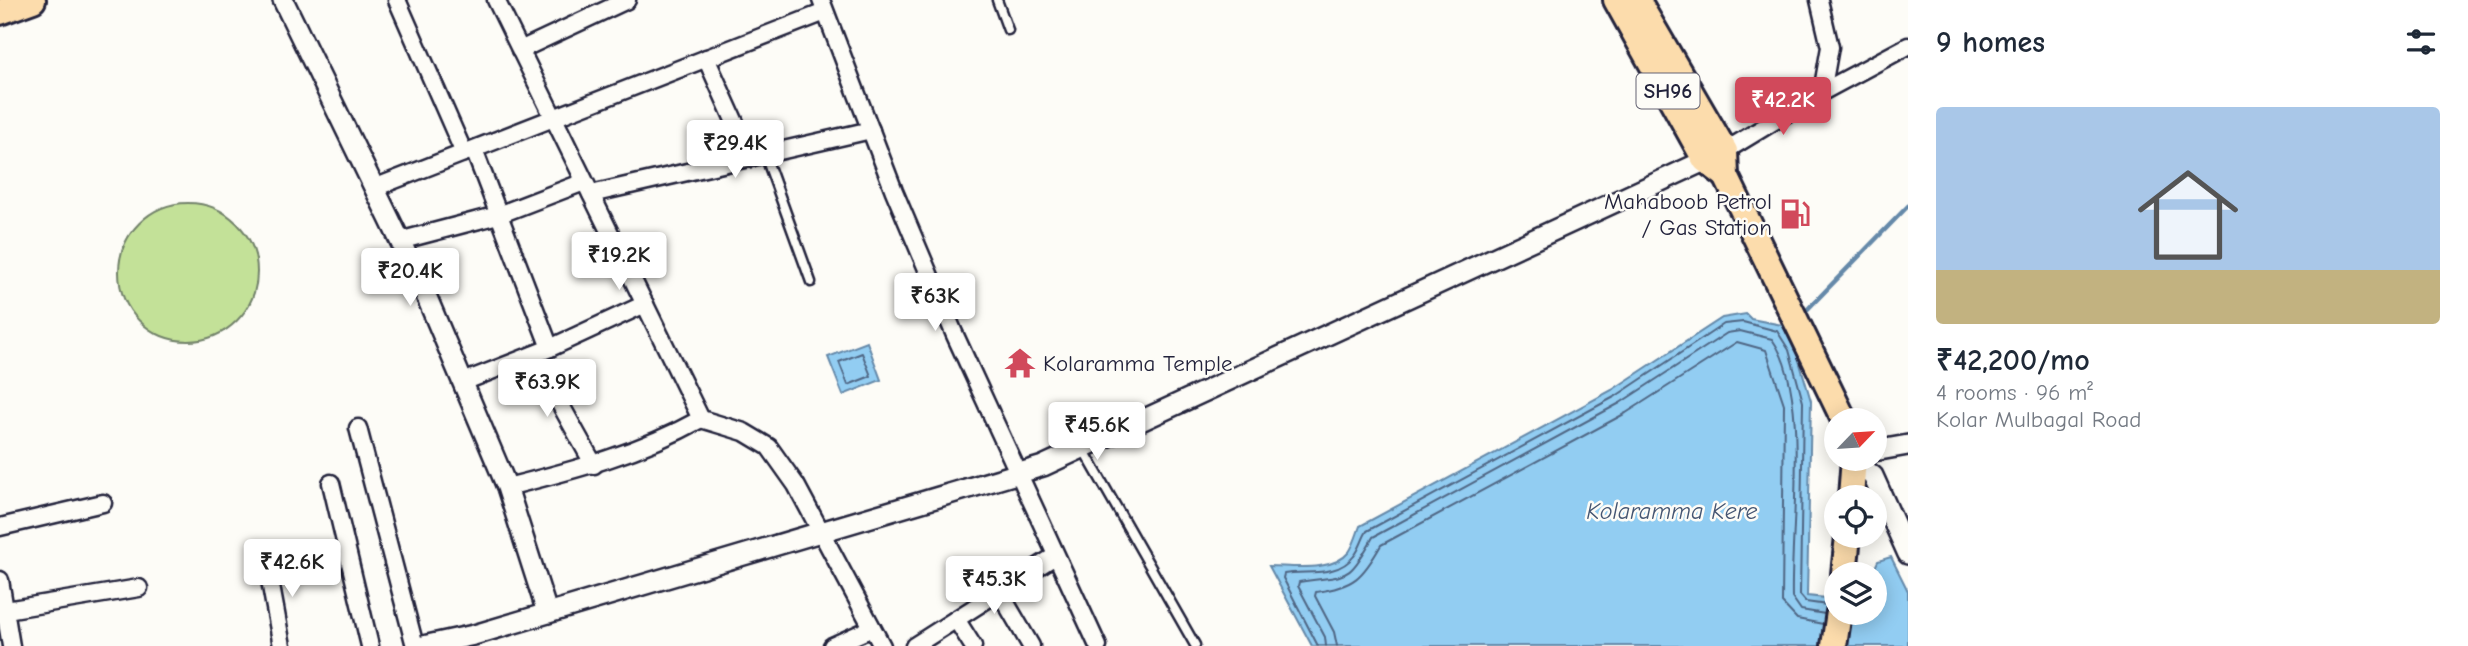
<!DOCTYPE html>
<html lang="en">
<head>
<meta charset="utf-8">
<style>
	body { margin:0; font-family:"Comic Neue",sans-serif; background:#f2f2f3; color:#1f2937; height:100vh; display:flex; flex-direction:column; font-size:26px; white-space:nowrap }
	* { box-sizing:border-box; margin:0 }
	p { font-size:23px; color:#747a83 }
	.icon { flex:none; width:38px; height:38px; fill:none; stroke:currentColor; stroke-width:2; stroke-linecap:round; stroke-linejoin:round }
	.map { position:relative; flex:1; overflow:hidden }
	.sheet { display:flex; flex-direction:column; background:#fff; width:560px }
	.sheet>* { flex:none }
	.needle { width:46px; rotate:65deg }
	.fabs { position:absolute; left:1824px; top:408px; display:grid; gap:14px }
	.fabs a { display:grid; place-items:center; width:63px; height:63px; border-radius:50%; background:#fff; box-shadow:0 4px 18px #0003; font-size:35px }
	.price { position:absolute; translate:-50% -60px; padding:0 16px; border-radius:7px; background:#fff; color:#222; font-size:23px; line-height:46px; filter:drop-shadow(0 2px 4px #0008) }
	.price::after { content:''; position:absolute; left:50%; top:42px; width:21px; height:16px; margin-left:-10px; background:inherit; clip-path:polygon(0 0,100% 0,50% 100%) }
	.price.selected { background:#d1495b; color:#fff }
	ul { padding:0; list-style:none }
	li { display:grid; align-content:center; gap:14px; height:371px; padding:0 28px }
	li+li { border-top:2px solid #e0e1e3 }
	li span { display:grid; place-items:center; height:217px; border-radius:7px; color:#555 }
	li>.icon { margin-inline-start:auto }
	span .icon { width:126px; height:126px; fill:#fffc; stroke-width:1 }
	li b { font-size:30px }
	h2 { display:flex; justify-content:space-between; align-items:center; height:84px; padding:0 28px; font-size:30px }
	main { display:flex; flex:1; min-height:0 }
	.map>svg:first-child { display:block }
	.green { fill:#c3e198; stroke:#72826a; stroke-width:2 }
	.water { fill:#92cdf2; stroke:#6589a9; stroke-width:2 }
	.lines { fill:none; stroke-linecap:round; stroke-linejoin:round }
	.shore { stroke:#4f6684; stroke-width:2 }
	.stream { stroke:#6589a9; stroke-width:4.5 }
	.service-casing { stroke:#22223b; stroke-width:13 }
	.minor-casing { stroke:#22223b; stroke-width:21 }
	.tertiary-casing { stroke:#22223b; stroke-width:24 }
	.primary-casing { stroke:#22223b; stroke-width:30 }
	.service { stroke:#fdfcf7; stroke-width:8 }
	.minor { stroke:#fdfcf7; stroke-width:16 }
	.tertiary { stroke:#fdfcf7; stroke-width:19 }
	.primary { stroke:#fcdcac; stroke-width:24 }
	.labels { text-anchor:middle; stroke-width:5; stroke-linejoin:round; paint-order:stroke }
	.shield { fill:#fdfcf7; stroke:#646373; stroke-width:2 }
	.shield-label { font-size:21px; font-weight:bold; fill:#22223b }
	.poi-label { font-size:23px; fill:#22223b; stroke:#fdfcf7; text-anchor:end }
	.water-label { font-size:24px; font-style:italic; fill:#445572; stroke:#fdfcf7 }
</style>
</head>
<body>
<main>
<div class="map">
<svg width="1908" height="646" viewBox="0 0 1908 646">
	<rect width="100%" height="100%" fill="#fdfcf7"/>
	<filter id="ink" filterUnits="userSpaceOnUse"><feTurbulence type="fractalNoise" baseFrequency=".0143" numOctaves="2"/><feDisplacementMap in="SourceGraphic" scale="14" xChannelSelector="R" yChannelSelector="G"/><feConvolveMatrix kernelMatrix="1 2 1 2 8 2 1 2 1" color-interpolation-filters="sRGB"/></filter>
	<g filter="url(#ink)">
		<circle class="green" cx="188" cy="272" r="69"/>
		<g class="water">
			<path d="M1746,314L1751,319L1782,325L1795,347L1811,401L1807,596L1836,599V612H1874L1872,574L1878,561L1891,557L1908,591V646H1312L1269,566C1292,566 1332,573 1349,552C1354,545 1357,534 1360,526L1612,390L1722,318Z"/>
			<path d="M867,342L881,380L843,395L828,357Z"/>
		</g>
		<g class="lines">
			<g class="shore">
				<path d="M862,353L871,376L848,385L839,362Z"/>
				<path d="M1318,646L1283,578L1284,574C1307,570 1337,578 1354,556C1360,549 1362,539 1367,531L1616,396L1724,324L1743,322L1777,331L1789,350L1803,402L1800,595L1806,602L1827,605"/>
				<path d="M1326,646L1325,637L1298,586L1299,582C1348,574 1347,584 1373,537L1620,403L1727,333L1740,331L1772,339C1811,392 1790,530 1792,597L1801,610L1825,614"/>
				<path d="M1337,646L1334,632L1315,596L1316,592C1354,587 1363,577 1381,545L1626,413L1737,342L1766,350L1784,404L1782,603L1797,619L1823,624"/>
			</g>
			<path class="stream" d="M1801,316L1908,206"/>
			<g class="service-casing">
				<g id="service">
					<path d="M997,0L1008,30"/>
					<path d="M765,155L811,282"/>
					<path d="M1082,447L1195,645"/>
				</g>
			</g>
			<g class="minor-casing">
				<g id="minor">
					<path d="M397,0L464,153"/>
					<path d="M496,0L701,419C640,453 575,470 507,487"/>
					<path d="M821,0L894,191L954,333L1098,646"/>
					<path d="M1819,0L1830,47L1822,92"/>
					<path d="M520,50L627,0"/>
					<path d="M706,58L751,158"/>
					<path d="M474,150L550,348"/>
					<path d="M1725,151L1822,92L1908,46"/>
					<path d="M374,188L825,12"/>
					<path d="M591,194L871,130"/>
					<path d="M399,241L498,215L584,182"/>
					<path d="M533,355L594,465"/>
					<path d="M463,382L550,348L645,304"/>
					<path d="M701,419L744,432L769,447L796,485L882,646"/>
					<path d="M358,428L415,646"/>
					<path d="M331,483L370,646"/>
					<path d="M0,527L103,503"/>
					<path d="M266,559L282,646"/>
					<path d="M0,580L11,646"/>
					<path d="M999,591L1031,646"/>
					<path d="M0,611L139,588"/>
					<path d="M956,619L973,646"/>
					<path d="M832,646L872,628"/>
					<path d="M914,646L1055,556"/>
				</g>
			</g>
			<g class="tertiary-casing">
				<g id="tertiary">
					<path d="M283,0L422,286L507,487L547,612"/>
					<path d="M1874,451L1908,445"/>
					<path d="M1854,461L1873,476L1908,554"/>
					<path d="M423,646L474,635L1043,466L1717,155"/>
				</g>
			</g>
			<g class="primary-casing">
				<g id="primary">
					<path d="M1616,0L1705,160L1726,176"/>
					<path d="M1637,0L1725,151L1726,176L1844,420"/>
					<path d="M0,12L33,0"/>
					<path d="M1851,497L1854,458"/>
					<path d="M1844,574L1848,536"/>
					<path d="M1834,646L1839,612"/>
				</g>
			</g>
			<use href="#service" class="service"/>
			<use href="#minor" class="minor"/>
			<use href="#tertiary" class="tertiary"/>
			<use href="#primary" class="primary"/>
		</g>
	</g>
	<defs>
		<g id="fuel-bare" transform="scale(2.415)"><path d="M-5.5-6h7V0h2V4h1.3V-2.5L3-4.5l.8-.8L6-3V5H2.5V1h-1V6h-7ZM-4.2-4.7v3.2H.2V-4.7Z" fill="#d1495b" stroke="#fdfcf7" stroke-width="2.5" paint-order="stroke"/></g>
		<g id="temple-bare" transform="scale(2.415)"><path d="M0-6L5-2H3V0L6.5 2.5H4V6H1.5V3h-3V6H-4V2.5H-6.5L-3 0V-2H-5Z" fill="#d1495b" stroke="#fdfcf7" stroke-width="2.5" paint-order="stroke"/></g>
	</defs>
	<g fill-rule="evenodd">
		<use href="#fuel-bare" x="1795" y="214"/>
		<use href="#temple-bare" x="1020" y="363"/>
	</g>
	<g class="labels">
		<rect class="shield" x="1636.5" y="73.5" width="63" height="35" rx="5"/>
		<g class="shield-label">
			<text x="1668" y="98">SH96</text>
		</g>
		<g class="poi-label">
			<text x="1772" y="209">Mahaboob Petrol<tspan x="1772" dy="26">/ Gas Station</tspan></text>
			<text x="1043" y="371" text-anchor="start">Kolaramma Temple</text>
		</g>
		<g class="water-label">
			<text x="1672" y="519">Kolaramma Kere</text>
		</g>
	</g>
</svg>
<div class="fabs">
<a><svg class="needle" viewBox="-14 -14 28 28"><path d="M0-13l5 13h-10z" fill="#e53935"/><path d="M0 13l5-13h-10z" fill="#747a83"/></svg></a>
<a><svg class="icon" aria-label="locate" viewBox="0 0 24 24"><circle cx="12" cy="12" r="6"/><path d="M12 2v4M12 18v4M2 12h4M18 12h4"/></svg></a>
<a><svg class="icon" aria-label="layers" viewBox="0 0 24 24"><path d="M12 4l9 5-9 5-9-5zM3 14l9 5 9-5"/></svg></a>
</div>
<b class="price selected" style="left:1783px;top:137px">₹42.2K</b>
<b class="price" style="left:735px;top:180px">₹29.4K</b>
<b class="price" style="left:619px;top:292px">₹19.2K</b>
<b class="price" style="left:410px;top:308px">₹20.4K</b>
<b class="price" style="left:935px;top:333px">₹63K</b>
<b class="price" style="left:547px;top:419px">₹63.9K</b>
<b class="price" style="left:1097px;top:462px">₹45.6K</b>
<b class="price" style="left:292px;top:599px">₹42.6K</b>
<b class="price" style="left:994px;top:616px">₹45.3K</b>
</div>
<section class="sheet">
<h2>9 homes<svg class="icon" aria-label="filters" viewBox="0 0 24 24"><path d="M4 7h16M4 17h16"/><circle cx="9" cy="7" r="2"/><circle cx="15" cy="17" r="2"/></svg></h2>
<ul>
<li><span style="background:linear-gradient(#a9c7e8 75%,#c2b280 0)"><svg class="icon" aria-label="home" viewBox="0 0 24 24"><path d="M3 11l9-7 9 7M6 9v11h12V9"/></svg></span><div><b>₹42,200/mo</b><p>4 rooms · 96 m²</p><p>Kolar Mulbagal Road</p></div></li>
</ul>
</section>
</main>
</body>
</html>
